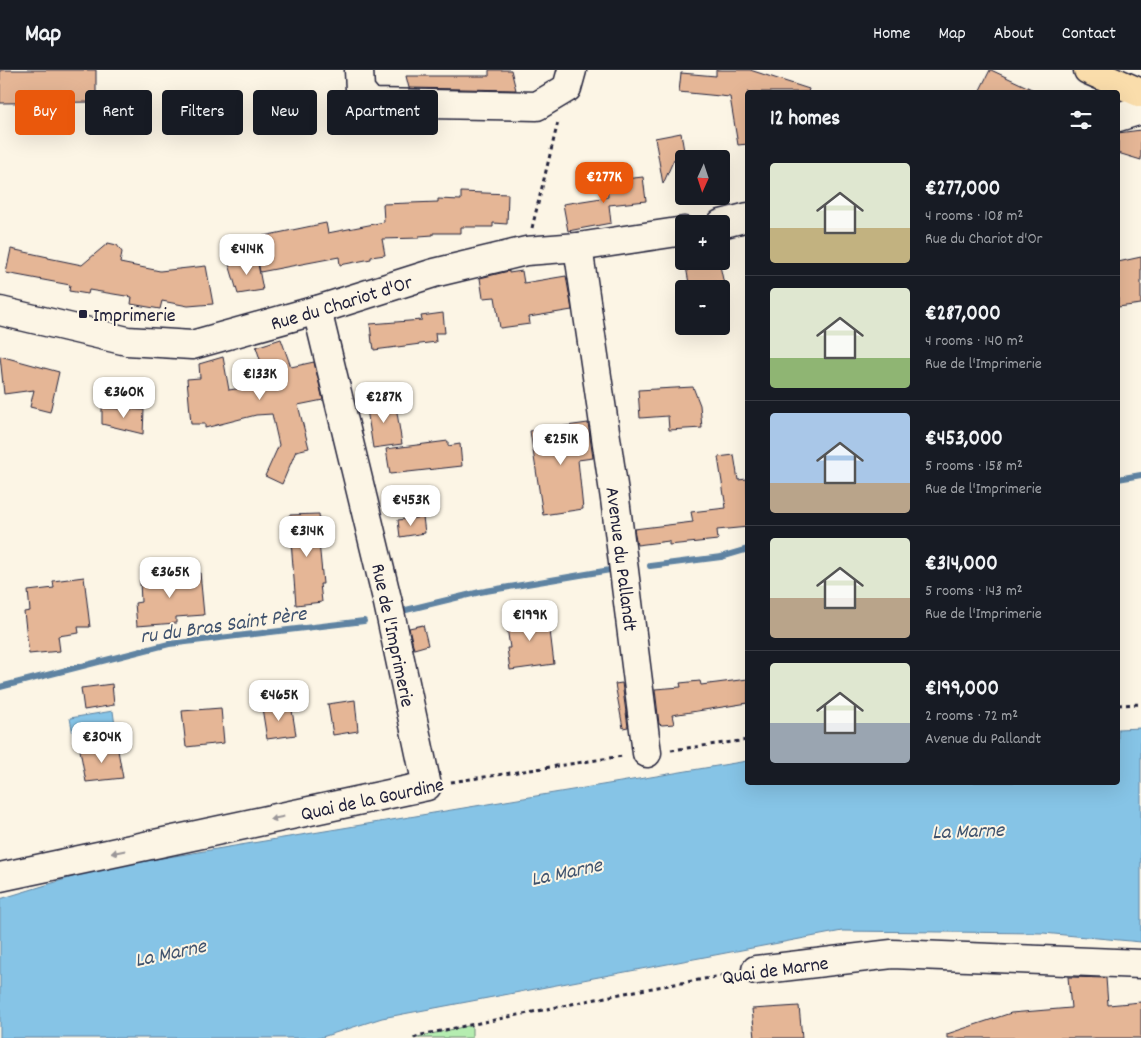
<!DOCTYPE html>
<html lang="en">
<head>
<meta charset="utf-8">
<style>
	body { margin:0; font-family:Dekko,sans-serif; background:#20242c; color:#f1f3f6; height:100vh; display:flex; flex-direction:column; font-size:19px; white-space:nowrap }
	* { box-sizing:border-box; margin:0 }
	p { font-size:16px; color:#9ea1a6 }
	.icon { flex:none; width:28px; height:28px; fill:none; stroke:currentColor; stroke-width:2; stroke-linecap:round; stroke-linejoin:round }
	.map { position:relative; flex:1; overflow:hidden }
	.panel { position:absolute; left:745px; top:20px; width:375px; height:695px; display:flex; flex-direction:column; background:#171b24; border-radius:5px; box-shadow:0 5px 20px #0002 }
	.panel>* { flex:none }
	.banner { position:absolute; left:15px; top:20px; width:475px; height:45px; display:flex; gap:10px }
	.needle { width:32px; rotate:183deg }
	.fabs { position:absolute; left:675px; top:80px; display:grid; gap:10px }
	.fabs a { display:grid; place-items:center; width:55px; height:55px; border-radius:5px; background:#171b24; box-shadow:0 5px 20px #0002; font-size:25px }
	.price { position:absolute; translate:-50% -42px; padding:0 11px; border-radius:10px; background:#fff; color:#222; font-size:16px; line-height:32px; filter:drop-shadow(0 1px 2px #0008) }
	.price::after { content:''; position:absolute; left:50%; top:30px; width:15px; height:11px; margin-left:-8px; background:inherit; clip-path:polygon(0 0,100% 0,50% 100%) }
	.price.selected { background:#ea580c; color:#fff }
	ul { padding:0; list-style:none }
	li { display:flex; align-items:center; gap:15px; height:125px; padding:0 25px }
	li+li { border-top:1px solid #363941 }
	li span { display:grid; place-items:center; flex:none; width:140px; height:100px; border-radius:5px; color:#555 }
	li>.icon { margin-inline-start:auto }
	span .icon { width:60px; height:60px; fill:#fffc; stroke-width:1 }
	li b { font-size:21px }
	h2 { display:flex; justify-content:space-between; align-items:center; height:60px; padding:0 25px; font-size:21px }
	.pill { padding:0 18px; border-radius:5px; background:#171b24; box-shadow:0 5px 20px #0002; font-size:18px; line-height:45px }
	.pill.selected { background:#ea580c; color:#fff }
	header { display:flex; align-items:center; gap:30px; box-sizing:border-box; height:70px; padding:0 25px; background:#171b24; border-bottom:1px solid #363941 }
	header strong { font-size:24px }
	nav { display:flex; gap:28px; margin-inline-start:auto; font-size:18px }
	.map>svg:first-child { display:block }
	.green { fill:#b5edb0; stroke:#6c8876 }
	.water { fill:#86c4e6; stroke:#5e83a2 }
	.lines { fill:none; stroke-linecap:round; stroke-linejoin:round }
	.stream { stroke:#5e83a2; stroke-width:6 }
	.building { fill:#e5b696; stroke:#22223b }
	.minor-casing { stroke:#22223b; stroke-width:31 }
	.major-casing { stroke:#22223b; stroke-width:31 }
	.path { stroke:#22223b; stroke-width:3; stroke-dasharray:4 4; stroke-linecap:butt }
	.minor { stroke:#fcf5e5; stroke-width:28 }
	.major { stroke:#faddab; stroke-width:28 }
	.oneway { fill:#9a9698 }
	.poi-dot { fill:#22223b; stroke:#fcf5e5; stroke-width:2 }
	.labels { text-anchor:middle; stroke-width:4; stroke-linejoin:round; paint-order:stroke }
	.street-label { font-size:20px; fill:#22223b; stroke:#fcf5e5 }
	.poi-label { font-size:20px; fill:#22223b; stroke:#fcf5e5; text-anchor:start }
	.water-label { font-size:21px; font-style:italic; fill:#40536e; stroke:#fcf5e5 }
</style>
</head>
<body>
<header>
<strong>Map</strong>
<nav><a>Home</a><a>Map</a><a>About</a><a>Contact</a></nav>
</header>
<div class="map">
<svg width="1141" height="968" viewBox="0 0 1141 968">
	<rect width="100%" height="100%" fill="#fcf5e5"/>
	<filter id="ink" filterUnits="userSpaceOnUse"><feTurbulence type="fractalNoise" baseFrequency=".02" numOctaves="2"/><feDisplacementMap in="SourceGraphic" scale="10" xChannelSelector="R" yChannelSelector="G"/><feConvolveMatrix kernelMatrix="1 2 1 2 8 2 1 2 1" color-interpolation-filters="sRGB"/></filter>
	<g filter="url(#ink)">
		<path class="green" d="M472,955V968H413Z"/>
		<g class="water">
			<path d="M113,641L116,663L74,670L70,648Z"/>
			<path d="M1141,658V872L1043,863L842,861L382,948L319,968H0V829L102,798L747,691L748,712H1118V659Z"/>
		</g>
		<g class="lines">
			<g class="stream">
				<path d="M1118,409L1141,405"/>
				<path d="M650,496L721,487L748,479"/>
				<path d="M406,540L480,522L610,500"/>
				<path d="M0,617L169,574L364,551"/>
			</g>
		</g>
		<g class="building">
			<path d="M0,0H96V32L0,33Z"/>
			<path d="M489,0H511L516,20L409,18L406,6H489Z"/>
			<path d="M716,0H750L809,19L808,22H748V74L738,75L730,27L679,22L681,3L716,6Z"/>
			<path d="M990,0H991L1038,22H979Z"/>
			<path d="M1141,60V90L1118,83V63Z"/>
			<path d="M681,63L685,87L674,89L663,114L655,68Z"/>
			<path d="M643,107L646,131L609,135L611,153L568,161L563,134L608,127L606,111Z"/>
			<path d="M461,122L508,124L507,154L493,153V157H461V163H433V165L419,166V168L382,169L385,185L371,187V189L340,195L339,187L260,202L254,168L326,153L328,163L384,152L383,134L438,132V129L461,130Z"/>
			<path d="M108,173L117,175L122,182L120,193L160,201L206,196L213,234L188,236L162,231L160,239L131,234L132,227L89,220L88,224L69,221L70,215L6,203L11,179L48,187V188L82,195Z"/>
			<path d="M1141,187V234L1118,237V192Z"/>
			<path d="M257,189L263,220L238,224L229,194Z"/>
			<path d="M685,191H719L725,219H690Z"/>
			<path d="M509,201V203L522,201L524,213L566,206L572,240L529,247L530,254L500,258L495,227L483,228L480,208Z"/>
			<path d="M443,243L445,263H435L436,272L374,280L373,273H372L370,254L422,250L421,246Z"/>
			<path d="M281,269L291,297L314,292L323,330L298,335L309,378L296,381L282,414L265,406L279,375L272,344L256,345L205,358V354H191L187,309L200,308L199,294L223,287L229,320L268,314L256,277Z"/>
			<path d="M0,286L59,302L50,342L30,337L34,320L4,324Z"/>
			<path d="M693,317L700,335L702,358L669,360L668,346L640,348L638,320Z"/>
			<path d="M395,330L402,374L373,378L366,333Z"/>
			<path d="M102,338L144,340L143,364L102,354Z"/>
			<path d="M588,353L593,388L578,390L583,439L543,445L530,361Z"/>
			<path d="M448,371V376L460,374L462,396L390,404L386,379Z"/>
			<path d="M734,385L738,410L747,409L748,457L717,460L718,470L669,475V471L637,475L634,459L693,452L691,442L726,438L718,387Z"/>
			<path d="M319,444L322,472H319L323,514H320L322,532L296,535L289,445Z"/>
			<path d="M423,447L425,463L400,467L398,450Z"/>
			<path d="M200,503L204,545L176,547V553L137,556L135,533L141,532L140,511H154V506Z"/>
			<path d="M84,507L90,557H78L79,563L58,566L60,581L29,584L24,542L30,541L28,521L54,518L53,511Z"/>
			<path d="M548,544L554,594L510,600L507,578H510L506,550Z"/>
			<path d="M423,555L428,575L414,579L409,558Z"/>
			<path d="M748,609V633L672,645L674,654L662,655L659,654L655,619L681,617L680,613L700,611L701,615Z"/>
			<path d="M622,613L628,657L623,658L615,614Z"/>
			<path d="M112,614L114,635L84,640L81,618Z"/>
			<path d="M355,630L358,661L333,665L328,634Z"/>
			<path d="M291,634L296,665L267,669L262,638Z"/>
			<path d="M221,638L224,673L186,677L182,641Z"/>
			<path d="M117,675L123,708L86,712L80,680Z"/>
			<path d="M1068,907L1106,908L1108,935L1141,932V968H947V964L1011,943L1071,938Z"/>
			<path d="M799,936L802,968H755L752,939Z"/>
		</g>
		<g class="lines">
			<g class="minor-casing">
				<g id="minor">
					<path d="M359,0L360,20L371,33L537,36L567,18L572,0"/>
					<path d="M1118,47L1141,40"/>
					<path d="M721,154L748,147"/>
					<path id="s1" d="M578,177L615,429L647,683"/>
					<path id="s2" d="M0,241L127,271L192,275L317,240L434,203L526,181L578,177L684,161"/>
					<path d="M0,807L427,716L388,533L317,240"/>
					<path d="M756,900L892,884L1141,894"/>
				</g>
			</g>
			<g class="major-casing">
				<path id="major" d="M1088,0L1141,23"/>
			</g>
			<g class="path">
				<path d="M532,158L558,52"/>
				<path d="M1118,635L1141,634"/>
				<path d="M671,680L748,670"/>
				<path d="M451,712L623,686"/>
				<path d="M414,968L421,965L635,921L733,904"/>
			</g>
			<use href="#minor" class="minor"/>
			<use href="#major" class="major"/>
		</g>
		<defs><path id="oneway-solid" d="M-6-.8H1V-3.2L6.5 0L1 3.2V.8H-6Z" transform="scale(1.25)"/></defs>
		<g class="oneway">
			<use href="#oneway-solid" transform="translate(277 748) rotate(168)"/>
			<use href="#oneway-solid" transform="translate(118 782) rotate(168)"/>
		</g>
	</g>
	<rect class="poi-dot" x="78" y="239" width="10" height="10" rx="2.5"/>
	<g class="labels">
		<g class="street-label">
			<text dy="7" stroke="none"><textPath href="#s2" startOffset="351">Rue du Chariot d'Or</textPath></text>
			<text dy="7" stroke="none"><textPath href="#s1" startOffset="315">Avenue du Pallandt</textPath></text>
			<text transform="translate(394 565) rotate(78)" y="7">Rue de l'Imprimerie</text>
			<text transform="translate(372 728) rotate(-12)" y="7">Quai de la Gourdine</text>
			<text transform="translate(775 899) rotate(-8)" y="7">Quai de Marne</text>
		</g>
		<g class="poi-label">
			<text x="93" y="251">Imprimerie</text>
		</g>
		<g class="water-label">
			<text transform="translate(223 554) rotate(-8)" y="7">ru du Bras Saint Père</text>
			<text transform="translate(968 760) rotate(-2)" y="7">La Marne</text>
			<text transform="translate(566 801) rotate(-12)" y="7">La Marne</text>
			<text transform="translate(170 882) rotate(-12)" y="7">La Marne</text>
		</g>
	</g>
</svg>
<div class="fabs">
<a><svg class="needle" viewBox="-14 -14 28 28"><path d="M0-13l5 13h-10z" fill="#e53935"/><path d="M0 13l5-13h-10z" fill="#9ea1a6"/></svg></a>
<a>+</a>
<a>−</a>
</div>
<b class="price selected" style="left:604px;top:134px">€277K</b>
<b class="price" style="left:247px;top:206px">€414K</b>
<b class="price" style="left:260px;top:331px">€133K</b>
<b class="price" style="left:124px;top:349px">€360K</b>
<b class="price" style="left:384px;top:354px">€287K</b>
<b class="price" style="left:561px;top:396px">€251K</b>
<b class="price" style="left:411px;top:457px">€453K</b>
<b class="price" style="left:307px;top:488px">€314K</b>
<b class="price" style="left:170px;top:529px">€365K</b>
<b class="price" style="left:530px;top:572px">€199K</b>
<b class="price" style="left:279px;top:652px">€465K</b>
<b class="price" style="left:102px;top:694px">€304K</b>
<div class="banner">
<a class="pill selected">Buy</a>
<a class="pill">Rent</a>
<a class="pill">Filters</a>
<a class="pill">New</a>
<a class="pill">Apartment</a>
</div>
<section class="panel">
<h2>12 homes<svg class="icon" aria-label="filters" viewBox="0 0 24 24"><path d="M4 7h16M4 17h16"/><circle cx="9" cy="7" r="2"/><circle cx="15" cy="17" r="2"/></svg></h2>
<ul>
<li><span style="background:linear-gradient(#dfe7d0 65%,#c2b280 0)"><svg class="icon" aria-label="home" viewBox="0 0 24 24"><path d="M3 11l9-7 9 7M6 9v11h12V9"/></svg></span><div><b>€277,000</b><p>4 rooms · 108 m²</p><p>Rue du Chariot d'Or</p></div></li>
<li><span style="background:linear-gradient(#dfe7d0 70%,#8fb573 0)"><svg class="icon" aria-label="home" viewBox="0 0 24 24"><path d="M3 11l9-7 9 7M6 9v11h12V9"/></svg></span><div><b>€287,000</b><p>4 rooms · 140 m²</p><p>Rue de l'Imprimerie</p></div></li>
<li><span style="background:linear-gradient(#a9c7e8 70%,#b9a48a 0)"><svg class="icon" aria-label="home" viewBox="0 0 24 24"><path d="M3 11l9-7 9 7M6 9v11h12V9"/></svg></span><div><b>€453,000</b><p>5 rooms · 158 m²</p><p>Rue de l'Imprimerie</p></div></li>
<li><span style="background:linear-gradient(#dfe7d0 60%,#b9a48a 0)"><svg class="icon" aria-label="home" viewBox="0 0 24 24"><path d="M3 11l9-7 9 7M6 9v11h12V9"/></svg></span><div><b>€314,000</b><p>5 rooms · 143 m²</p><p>Rue de l'Imprimerie</p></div></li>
<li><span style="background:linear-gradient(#dfe7d0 60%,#9aa5b1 0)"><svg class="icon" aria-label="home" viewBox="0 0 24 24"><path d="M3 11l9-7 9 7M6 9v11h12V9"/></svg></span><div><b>€199,000</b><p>2 rooms · 72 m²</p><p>Avenue du Pallandt</p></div></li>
</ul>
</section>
</div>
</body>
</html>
